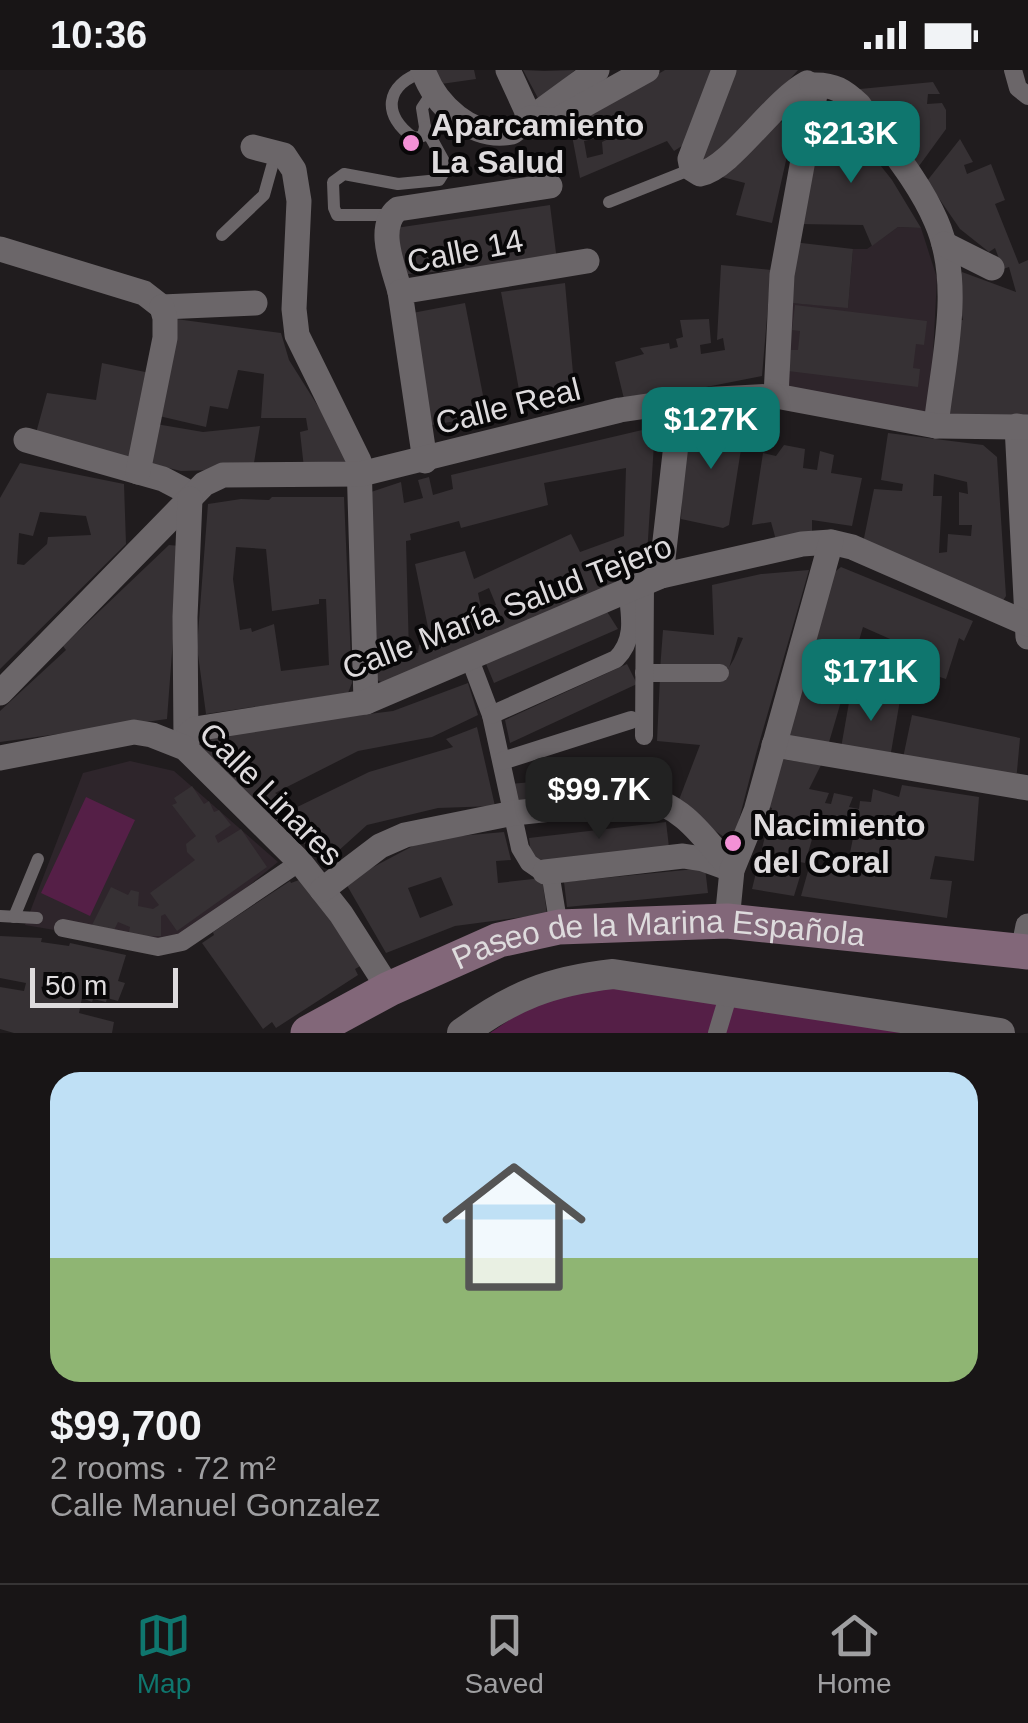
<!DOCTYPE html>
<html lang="en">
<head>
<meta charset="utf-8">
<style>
	body { margin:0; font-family:Arial,sans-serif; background:#252223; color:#f1f3f6; height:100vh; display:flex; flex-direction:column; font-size:38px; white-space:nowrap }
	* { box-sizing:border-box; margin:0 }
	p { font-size:32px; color:#9f9fa1 }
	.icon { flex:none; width:55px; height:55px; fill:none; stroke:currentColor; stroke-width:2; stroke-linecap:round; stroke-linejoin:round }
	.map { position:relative; height:963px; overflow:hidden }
	.details { display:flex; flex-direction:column; background:#181516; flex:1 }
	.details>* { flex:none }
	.scale { position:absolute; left:30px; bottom:25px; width:148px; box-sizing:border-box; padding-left:10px; border:5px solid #dedbdd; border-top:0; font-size:28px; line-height:35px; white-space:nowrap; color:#dedbdd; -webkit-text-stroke:8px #080708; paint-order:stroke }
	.price { position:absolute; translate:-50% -85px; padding:0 22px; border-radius:20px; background:#0f766e; color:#fff; font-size:32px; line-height:65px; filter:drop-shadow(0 2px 5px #0008) }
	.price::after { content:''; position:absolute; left:50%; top:60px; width:30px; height:22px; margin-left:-15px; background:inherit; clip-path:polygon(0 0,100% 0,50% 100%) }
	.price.on { background:#222; color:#fff }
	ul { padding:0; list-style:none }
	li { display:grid; align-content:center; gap:20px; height:530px; padding:0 50px }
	li span { display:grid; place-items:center; height:310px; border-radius:30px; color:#555 }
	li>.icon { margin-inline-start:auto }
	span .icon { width:180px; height:180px; fill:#fffc; stroke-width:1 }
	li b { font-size:42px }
	.status { display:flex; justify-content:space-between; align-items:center; height:70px; padding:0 50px; background:#181516; direction:ltr }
	.status svg { height:28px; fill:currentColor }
	.tab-bar { display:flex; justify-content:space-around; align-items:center; height:140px; border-top:2px solid #363435; background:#181516; font-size:28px; color:#9f9fa1 }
	.tab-bar a { display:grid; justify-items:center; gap:5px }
	.tab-bar .on { color:#0f766e }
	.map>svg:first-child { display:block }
	.built { fill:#2e252b }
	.green { fill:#551f47 }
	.building { fill:#363134; fill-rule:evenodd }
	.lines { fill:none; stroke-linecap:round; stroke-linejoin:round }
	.service { stroke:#6b6669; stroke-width:12 }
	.pedestrian { stroke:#6b6669; stroke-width:18 }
	.minor { stroke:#6b6669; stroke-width:25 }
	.tertiary { stroke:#6b6669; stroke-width:30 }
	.secondary { stroke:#826779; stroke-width:35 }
	.poi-dot { fill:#f391d6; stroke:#080708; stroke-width:4 }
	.labels { text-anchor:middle; stroke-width:8; stroke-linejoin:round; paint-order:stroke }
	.poi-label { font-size:32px; font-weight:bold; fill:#dedbdd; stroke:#080708; text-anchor:start }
	.street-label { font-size:32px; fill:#dedbdd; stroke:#080708 }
</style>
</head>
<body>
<div class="status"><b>10:36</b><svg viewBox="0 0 49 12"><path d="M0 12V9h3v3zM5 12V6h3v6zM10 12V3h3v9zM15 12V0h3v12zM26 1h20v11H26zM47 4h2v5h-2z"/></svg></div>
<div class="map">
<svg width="1028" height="963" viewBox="0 0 1028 963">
	<rect width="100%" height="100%" fill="#201c1e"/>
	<g class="built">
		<path d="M898,157L921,158L937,208L930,343L777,318L790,233L848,237L853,179H867Z"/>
		<path d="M130,691L174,701L278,792L185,868L142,875L25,855L83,703Z"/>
	</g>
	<g class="green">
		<path d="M86,727L135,750L90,846L41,823Z"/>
		<path d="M567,911L932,963H490Z"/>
	</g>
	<g class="building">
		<path d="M431,0H474L476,9L434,15Z"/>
		<path d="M523,0L544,1L575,0L539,30Z"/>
		<path d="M665,0H714L685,74L674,81L667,71L580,108L570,55ZM631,47L636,56L602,72L603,84L587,88L584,71L602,67Z"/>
		<path d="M733,0H798L767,35L700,96Z"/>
		<path d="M933,12L940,24H928L927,34L942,33L946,40V59L919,96H912L860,24V19Z"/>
		<path d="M823,42L842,47L892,110L921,158L898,157L872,176L863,155L798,154Z"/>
		<path d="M775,51L794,55L772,153L736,145L745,113L722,107Z"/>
		<path d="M960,69L973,92L964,95L967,104L991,94L1005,130L995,134L1019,194L1028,190V351H945L953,251L963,250L956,219L962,202L1016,222L1009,197L1003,199L995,178L989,182L960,159L927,111Z"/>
		<path d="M550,135L557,191L398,205L389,159Z"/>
		<path d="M793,172L853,179L848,238L790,233Z"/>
		<path d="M721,195L771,200L762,306L625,333L615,292L644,284L640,278L669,273L670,279L678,277L676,269L683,267L680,250L709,249L711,273L700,275L701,284L725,280L723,268L717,270Z"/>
		<path d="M565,213L575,326L522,336L501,222Z"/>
		<path d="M465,233L487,346L425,356L407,244Z"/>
		<path d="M795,235L927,251L924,275L916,274L913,298L920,299L918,317L788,301L791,280H798L800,261L792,260Z"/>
		<path d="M176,249L281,263L289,290L326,349L347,392L304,398L300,362L308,360L306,348H261L264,304L238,300L228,339L210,336L206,357L159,346Z"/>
		<path d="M102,293L150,303L132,390L36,363L47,323L96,330Z"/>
		<path d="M740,349L745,354L729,455L723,458L681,449L685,363L695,355Z"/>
		<path d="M156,354L203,362L260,356L253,399L181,401L148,393Z"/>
		<path d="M655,357L646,501L385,614L377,610L371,422L401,412L404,433L423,428L418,410L429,407L433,425L453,419L451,405ZM626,398L624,466L580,482L571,464L474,509L465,481L415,494L431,572L419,575L418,583H409L406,471L411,470L410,464L459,451L461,458L548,435L544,413ZM489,518L496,535L482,542L478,523Z"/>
		<path d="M888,363L983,375L997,387L1006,526L1002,532L863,473L874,419L902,421L903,414L881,410ZM934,404L967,412L968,424L959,422V455H972L971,466L948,464L947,482L939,483L942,426H933Z"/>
		<path d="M784,375L805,379L803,398L817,400L820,381L834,385L831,403L862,408L852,456L812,450V466L776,470L771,452L752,455L763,383L776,386Z"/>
		<path d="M20,393L124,414L126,474L0,599V428ZM40,442L86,446L91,465L48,467L47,474L24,495L17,494L19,463L33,466Z"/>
		<path d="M272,427H344L352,613L348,623L206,644L197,577L208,434L241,429L269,430ZM236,477L266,479L272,541L319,534V529H326L329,595L281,601L274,554L252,562L251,558L240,560L233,509Z"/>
		<path d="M169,475L180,476L167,649L0,672V641L66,580L63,576Z"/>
		<path d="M841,497L973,551L964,571L959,568L946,609L909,597L915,580L863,557L827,679L784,672L832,504Z"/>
		<path d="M809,500L756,684L733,773L677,735L700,675L657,671L660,607L723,608L734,589L743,568L738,567L729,598L660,600L663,560L714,565L712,515L761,504Z"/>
		<path d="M606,540L618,559L494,613L484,589Z"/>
		<path d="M627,594L637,614L510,673L505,650Z"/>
		<path d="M468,613L478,645L432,667L358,681L275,723L283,728L289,741L369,702L453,677L446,669L477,657L495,736L438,738L367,755L326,792L199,684V665L393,641Z"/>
		<path d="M851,621L900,630L890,688L841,678Z"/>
		<path d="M912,645L1020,668L1016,712L903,688Z"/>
		<path d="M780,689L821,695L809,719L829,723L825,733L831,734L834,723L853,727L849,737L859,739L860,731L871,732L873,719L899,727L902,715L979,727L974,791L935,786L930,809L952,811L947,848L801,826L810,794L846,803L855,758L818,749L805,793L790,790L791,800L801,803L794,826L752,819L772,738L765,736Z"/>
		<path d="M643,702L646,725L514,741L510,714Z"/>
		<path d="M192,716L204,734L209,731L214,742L219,740L231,755L215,766L218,773L241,759L267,797L177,861L165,844L161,846V866L128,867L130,857L118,852L112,864L92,855L111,817L128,825L131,820L139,822L138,836L153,839L159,835L150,823L195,790L187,782L186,774L196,766L172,735L177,733L174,728Z"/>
		<path d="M666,752L669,777L532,793L529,768Z"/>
		<path d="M504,762L511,790L496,791L498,813L542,808L547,844L455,856L386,883L345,812L426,769ZM441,807L453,835L420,848L408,818Z"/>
		<path d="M705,798L708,823L567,837L564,812Z"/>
		<path d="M299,810H306L362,895L355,899L358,905L276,958L272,952L263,959L202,873L214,865L213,862L290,811L291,813Z"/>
		<path d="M0,866L42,868L41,872L69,876L70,873L126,885L118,911L125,913L118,931L107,928L106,932L93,929L92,932L82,928L79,943L114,952L112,963H14L0,959V917L24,921L26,913L0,908Z"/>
	</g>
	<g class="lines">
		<g class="service">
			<path d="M423,2C384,15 382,46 414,68L423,66L425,57L422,38L432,23"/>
			<path d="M609,132L692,99"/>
			<path d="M391,145H337L334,138L333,112L344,104L398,114L439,110L447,97L425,57"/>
			<path d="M222,165L264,125L276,82"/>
			<path d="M0,846L37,848"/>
			<path d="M14,847L38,789"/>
		</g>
		<g class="pedestrian">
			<path d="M1013,0L1018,18L1028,26"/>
			<path d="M469,587L491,645L520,778L529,793L551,808L559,857"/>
			<path d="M644,603H720"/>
			<path d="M491,645L616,589C636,569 630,545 627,519"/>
			<path d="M644,666L645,513"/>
			<path d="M502,691L631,650"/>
			<path d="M63,858L158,877L182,872L300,792"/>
			<path d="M717,963L729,923"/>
		</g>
		<g class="minor">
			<path d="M423,0C435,35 472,70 512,62L597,0"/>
			<path d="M508,0L530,48"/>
			<path d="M724,0L690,89L692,99L700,104C731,98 772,32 807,13L816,19L782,205L776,326"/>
			<path d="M812,15C834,14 844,21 859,35C885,72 918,109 936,151C964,214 943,290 936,356"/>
			<path d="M530,48L555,51L647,0"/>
			<path d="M253,77L284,85L294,100L299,131L294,239L297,265L359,391L366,632"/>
			<path d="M944,174L992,198"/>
			<path d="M0,179L144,223L162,237"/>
			<path d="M400,222C394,198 375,157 398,139L550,116"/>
			<path d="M162,237L255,233"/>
			<path d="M1017,356L1028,567"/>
			<path d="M26,370L163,409L184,420L190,429"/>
			<path d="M425,391L400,222L587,191"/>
			<path d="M138,402L165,268V248L162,237"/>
			<path d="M661,506L681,331"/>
			<path d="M0,623L204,414L223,405L361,404L620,340L681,331L776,326L936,356L1028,357"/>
			<path d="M186,670L185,547L190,429"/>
			<path d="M774,675L1028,718"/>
			<path d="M185,678L189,664L195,659L366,632L661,506L802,474L831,472L852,477L1028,554"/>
			<path d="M0,688L134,662L152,665L185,678L300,792L341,844L389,919"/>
			<path d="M545,802L683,786L703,789L728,798"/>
			<path d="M322,820L380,776L405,765L514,743L643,729C682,732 707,772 732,800"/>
			<path d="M727,851L732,800L756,741L831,472"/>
			<path d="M1023,881L1028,856"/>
		</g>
		<path class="tertiary" d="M462,963C513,926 550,911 613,904L1000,963"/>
		<path class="secondary" id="s1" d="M308,963L389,919L499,870L559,857L727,851L1028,882"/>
	</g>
	<g class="poi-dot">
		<circle cx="411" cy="73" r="10"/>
		<circle cx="733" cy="773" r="10"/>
	</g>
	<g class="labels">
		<g class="poi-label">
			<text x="431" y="66">Aparcamiento<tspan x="431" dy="37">La Salud</tspan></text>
			<text x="753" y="766">Nacimiento<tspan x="753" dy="37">del Coral</tspan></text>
		</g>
		<g class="street-label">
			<text transform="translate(465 181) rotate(-11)" y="11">Calle 14</text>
			<text transform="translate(508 336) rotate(-14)" y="11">Calle Real</text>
			<text transform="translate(507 537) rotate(-21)" y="11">Calle María Salud Tejero</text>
			<text transform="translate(271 724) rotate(45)" y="11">Calle Linares</text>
			<text dy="11" stroke="none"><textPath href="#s1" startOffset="372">Paseo de la Marina Española</textPath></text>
		</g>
	</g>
</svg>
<div class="scale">50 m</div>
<b class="price" style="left:851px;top:116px">$213K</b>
<b class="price" style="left:711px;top:402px">$127K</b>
<b class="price" style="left:871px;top:654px">$171K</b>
<b class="price on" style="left:599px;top:772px">$99.7K</b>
</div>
<section class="details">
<ul>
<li><span style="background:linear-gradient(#bfe0f5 60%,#8fb573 0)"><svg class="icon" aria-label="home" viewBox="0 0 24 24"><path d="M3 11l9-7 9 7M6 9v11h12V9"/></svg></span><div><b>$99,700</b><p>2 rooms · 72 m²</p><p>Calle Manuel Gonzalez</p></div></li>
</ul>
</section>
<nav class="tab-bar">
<a class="on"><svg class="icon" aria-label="map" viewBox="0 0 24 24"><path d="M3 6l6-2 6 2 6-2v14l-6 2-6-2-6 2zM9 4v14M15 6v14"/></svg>Map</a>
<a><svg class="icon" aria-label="saved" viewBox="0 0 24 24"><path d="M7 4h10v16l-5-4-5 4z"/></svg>Saved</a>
<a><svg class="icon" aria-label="home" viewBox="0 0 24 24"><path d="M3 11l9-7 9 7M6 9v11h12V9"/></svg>Home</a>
</nav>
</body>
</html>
